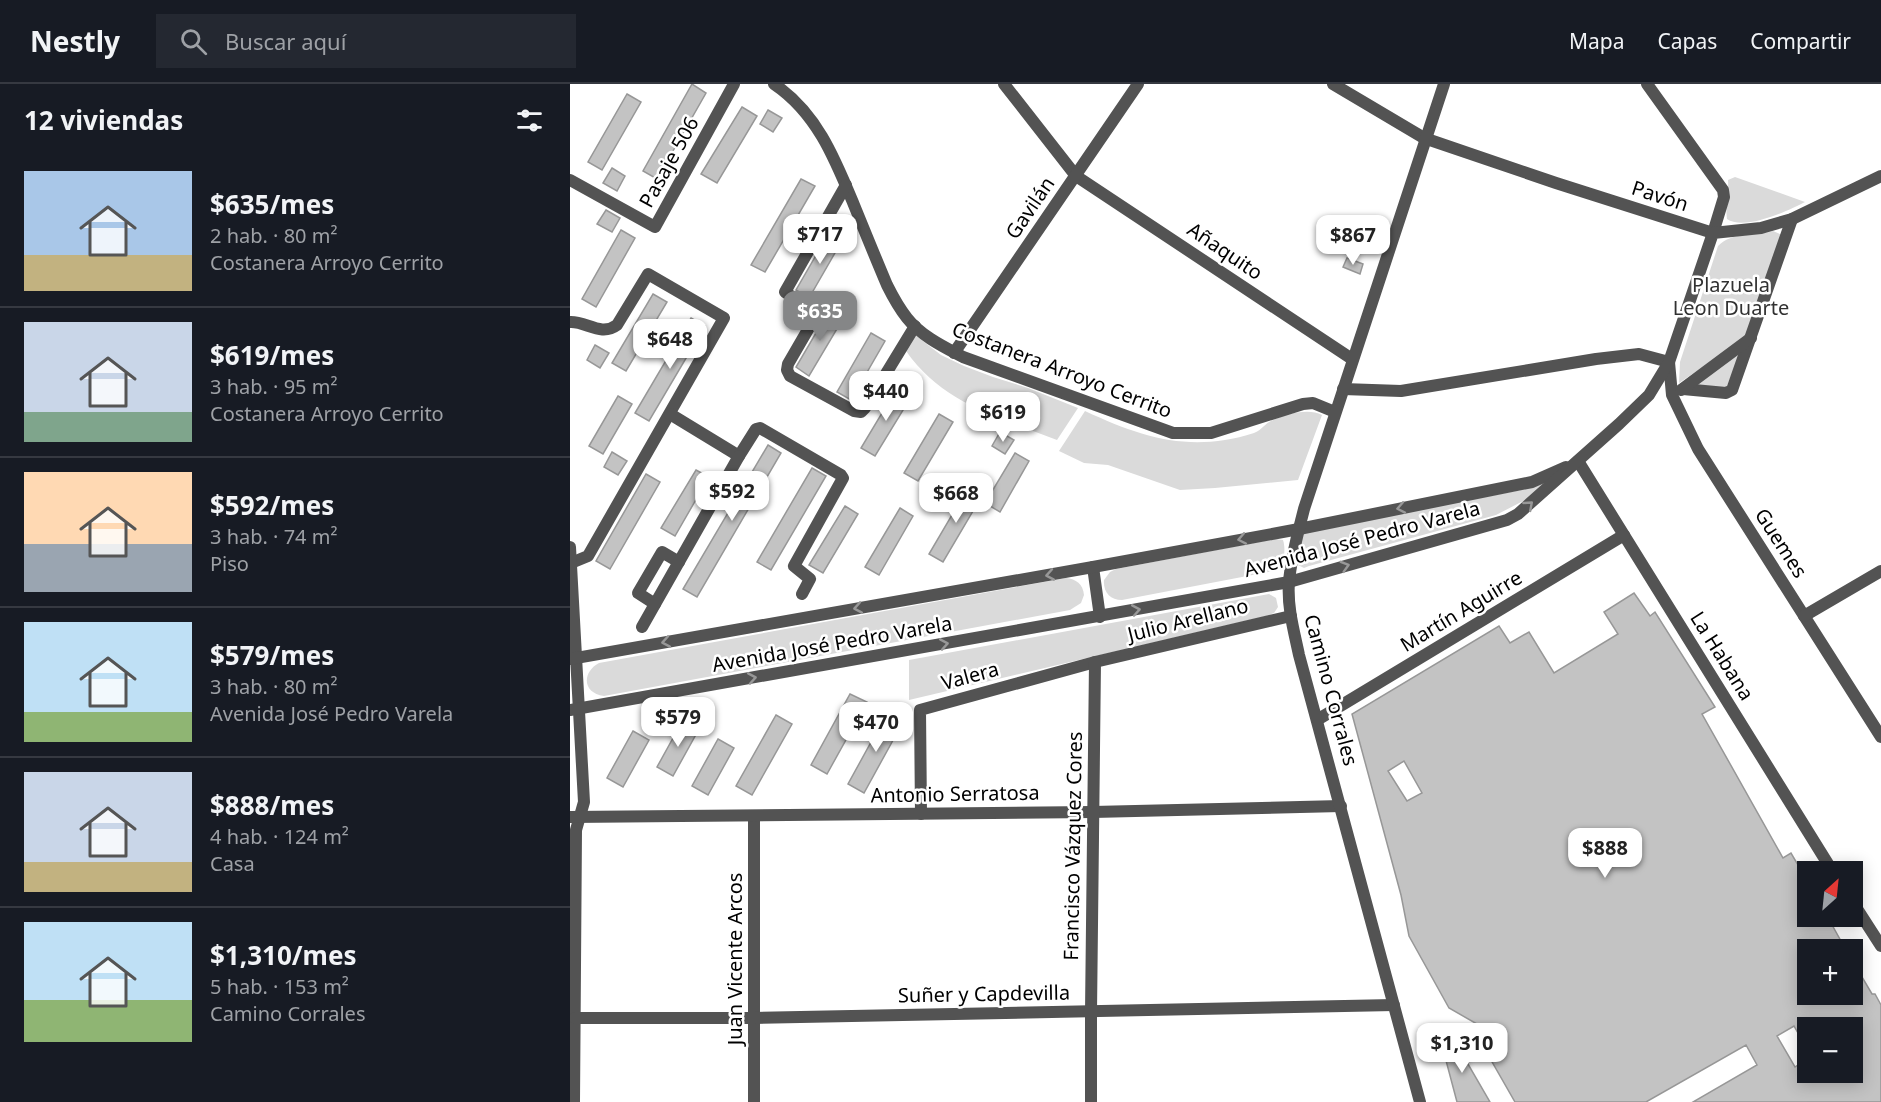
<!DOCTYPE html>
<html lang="es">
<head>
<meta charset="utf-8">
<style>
	body { margin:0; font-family:"Noto Sans",sans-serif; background:#242831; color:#f1f3f6; height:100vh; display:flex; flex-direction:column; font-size:22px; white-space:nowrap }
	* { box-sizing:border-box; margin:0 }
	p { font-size:20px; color:#9ea1a6 }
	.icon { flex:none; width:33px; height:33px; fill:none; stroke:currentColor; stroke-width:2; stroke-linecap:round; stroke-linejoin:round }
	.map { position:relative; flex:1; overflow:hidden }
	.panel { display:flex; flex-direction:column; background:#171b24; width:570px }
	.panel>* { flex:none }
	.needle { width:39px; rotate:27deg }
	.fabs { position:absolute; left:1227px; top:777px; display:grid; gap:12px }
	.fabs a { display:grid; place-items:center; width:66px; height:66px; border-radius:0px; background:#171b24; box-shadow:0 3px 15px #0003; font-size:30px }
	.price { position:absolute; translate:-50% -51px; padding:0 14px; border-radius:12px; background:#fff; color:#222; font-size:20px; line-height:39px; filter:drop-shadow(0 2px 3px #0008) }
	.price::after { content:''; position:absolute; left:50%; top:36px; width:18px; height:14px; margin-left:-9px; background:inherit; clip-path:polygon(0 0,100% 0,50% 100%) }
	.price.current { background:#858687; color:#fff }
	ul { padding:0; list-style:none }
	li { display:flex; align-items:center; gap:18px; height:150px; padding:0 24px }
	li+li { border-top:2px solid #363941 }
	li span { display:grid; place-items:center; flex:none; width:168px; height:120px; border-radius:0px; color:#555 }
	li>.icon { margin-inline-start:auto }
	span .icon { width:72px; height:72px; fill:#fffc; stroke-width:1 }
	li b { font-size:26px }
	h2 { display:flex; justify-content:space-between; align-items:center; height:72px; padding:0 24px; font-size:26px }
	header { display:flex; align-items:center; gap:36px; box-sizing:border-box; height:84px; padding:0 30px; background:#171b24; border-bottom:2px solid #363941 }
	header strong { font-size:28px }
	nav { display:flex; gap:33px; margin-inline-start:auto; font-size:21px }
	.search { width:420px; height:54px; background:#242831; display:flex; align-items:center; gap:15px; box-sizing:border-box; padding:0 21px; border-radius:0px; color:#9ea1a6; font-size:22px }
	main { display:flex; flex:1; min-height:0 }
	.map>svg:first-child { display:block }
	.green { fill:#dadada }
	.building { fill:#c3c3c3; stroke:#979797; stroke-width:1.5; fill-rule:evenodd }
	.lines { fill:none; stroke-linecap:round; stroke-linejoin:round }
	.minor { stroke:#535353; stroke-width:12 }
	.tertiary { stroke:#535353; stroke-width:12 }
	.oneway { stroke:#989898 }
	.labels { text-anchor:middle; stroke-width:5; stroke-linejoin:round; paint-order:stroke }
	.street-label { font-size:20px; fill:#000; stroke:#fff }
	.park-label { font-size:20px; fill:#313131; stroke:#fff }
</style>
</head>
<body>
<header>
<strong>Nestly</strong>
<div class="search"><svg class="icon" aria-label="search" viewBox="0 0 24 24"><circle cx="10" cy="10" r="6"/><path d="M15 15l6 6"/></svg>Buscar aquí</div>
<nav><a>Mapa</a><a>Capas</a><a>Compartir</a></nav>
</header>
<main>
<section class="panel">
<h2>12 viviendas<svg class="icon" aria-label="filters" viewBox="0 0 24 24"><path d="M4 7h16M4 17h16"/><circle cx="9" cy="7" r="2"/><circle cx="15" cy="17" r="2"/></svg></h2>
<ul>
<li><span style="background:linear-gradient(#a9c7e8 70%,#c2b280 0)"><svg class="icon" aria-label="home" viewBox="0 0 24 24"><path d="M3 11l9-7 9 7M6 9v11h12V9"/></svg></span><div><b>$635/mes</b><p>2 hab. · 80 m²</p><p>Costanera Arroyo Cerrito</p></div></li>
<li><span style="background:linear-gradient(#c9d6e8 75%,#7fa58c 0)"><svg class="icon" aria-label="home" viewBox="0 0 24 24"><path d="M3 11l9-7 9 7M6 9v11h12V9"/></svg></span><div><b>$619/mes</b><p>3 hab. · 95 m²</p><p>Costanera Arroyo Cerrito</p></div></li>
<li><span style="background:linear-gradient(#ffd9b3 60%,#9aa5b1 0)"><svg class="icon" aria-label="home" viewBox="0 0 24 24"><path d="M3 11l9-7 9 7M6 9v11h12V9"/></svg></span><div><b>$592/mes</b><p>3 hab. · 74 m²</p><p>Piso</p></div></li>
<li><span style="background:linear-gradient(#bfe0f5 75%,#8fb573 0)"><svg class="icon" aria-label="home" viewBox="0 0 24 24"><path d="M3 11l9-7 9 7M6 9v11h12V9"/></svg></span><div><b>$579/mes</b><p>3 hab. · 80 m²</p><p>Avenida José Pedro Varela</p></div></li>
<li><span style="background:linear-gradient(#c9d6e8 75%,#c2b280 0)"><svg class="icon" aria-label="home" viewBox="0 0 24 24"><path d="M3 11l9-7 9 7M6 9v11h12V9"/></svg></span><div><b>$888/mes</b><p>4 hab. · 124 m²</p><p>Casa</p></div></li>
<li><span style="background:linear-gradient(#bfe0f5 65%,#8fb573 0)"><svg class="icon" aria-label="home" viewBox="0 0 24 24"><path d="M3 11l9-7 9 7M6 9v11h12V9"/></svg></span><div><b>$1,310/mes</b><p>5 hab. · 153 m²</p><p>Camino Corrales</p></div></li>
</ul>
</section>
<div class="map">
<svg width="1311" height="1018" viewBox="0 0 1311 1018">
	<rect width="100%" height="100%" fill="#fff"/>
	<g class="green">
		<path d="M1165,93L1235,118C1218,127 1174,147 1157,135C1155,123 1159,109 1158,96Z"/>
		<path d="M1203,147L1212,151L1177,253L1109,299L1110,278L1148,162C1163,147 1184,153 1203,147Z"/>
		<path d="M345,251L371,271L394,282L423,293L458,304L508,324L487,356C430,334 372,319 336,267Z"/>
		<path d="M1173,263L1156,304H1118Z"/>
		<path d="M515,327C573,354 621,369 684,349C690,347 693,342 699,338C712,331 738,323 752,331L728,396L645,404L610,406L538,381L514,379L489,367Z"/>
		<path d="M978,396L959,414L926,431L739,482L734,484L728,481L727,477L732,451L737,447L951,406Z"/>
		<path d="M705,455L713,456C716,465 714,479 709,486L552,516C540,516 533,508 534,496L540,488L546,485Z"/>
		<path d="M496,494C506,495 513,500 514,511L511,519L500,526L34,612C12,609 12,588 29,579Z"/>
		<path d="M699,510L706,514L708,523L704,529L696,532L339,616V576Z"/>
	</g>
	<g class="building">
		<path d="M122,0L136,9L87,95L73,87Z"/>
		<path d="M57,10L71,18L32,86L18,78Z"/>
		<path d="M172,23L187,32L147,99L131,90Z"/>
		<path d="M198,26L212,34L203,48L190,40Z"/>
		<path d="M42,84L55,92L47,107L33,99Z"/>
		<path d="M231,95L245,102L195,188L181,181Z"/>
		<path d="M36,126L50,134L42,148L27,140Z"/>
		<path d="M51,146L65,154L26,223L12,215Z"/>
		<path d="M260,147L273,155L239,214L226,206Z"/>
		<path d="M777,174L793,180L790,190L773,183Z"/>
		<path d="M83,210L97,218L56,287L42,279Z"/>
		<path d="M260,225L274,233L239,292L226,283Z"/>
		<path d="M121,234L135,242L79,337L65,329Z"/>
		<path d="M301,249L315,257L281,316L267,308Z"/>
		<path d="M25,261L39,269L30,284L17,276Z"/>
		<path d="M327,304L341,313L305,372L291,364Z"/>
		<path d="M48,312L62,320L33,370L19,362Z"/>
		<path d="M369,330L383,338L348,397L334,389Z"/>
		<path d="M430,348L444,356L435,370L422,362Z"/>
		<path d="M198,361L211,369L127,513L113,505Z"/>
		<path d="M42,368L57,377L48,391L34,383Z"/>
		<path d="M445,369L459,377L430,428L415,419Z"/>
		<path d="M242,384L256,392L201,486L187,478Z"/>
		<path d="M126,386L139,393L105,452L91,444Z"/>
		<path d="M76,390L90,398L40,485L26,477Z"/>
		<path d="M399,402L413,410L373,478L359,470Z"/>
		<path d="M275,422L288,430L253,489L239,481Z"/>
		<path d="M330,424L343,432L309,491L295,483Z"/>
		<path d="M1064,509L1080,532L1085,528L1145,623L1132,630L1213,774L1221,769L1238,798V832H1257L1276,866H1238V910H1282V876L1302,910H1305L1311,921V1018H1123L1187,981L1176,961L1076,1018H945L905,948L914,944L879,924L839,852L831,811L782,630L929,542L940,559L959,548L984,589L1048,550L1034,528ZM834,677L852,709L837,717L818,687ZM1224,942L1238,967V944H1282V988H1238V974L1225,983L1207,952Z"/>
		<path d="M280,610L297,618L257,690L241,681Z"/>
		<path d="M317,629L333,638L294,709L278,700Z"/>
		<path d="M206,631L222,640L182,711L166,702Z"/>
		<path d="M113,636L129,645L103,692L87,683Z"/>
		<path d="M63,647L79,656L53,703L37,694Z"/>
		<path d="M148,655L164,664L138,711L122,702Z"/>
		<path d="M880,949L920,1018H887L870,954Z"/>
	</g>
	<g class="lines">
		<g class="minor">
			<path d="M204,0C247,29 265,75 284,121C295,148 306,175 317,201C323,213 329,224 337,234C351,252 374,263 393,273L603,349H641L733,320L743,319L765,328"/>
			<path d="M434,0L506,92L782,275"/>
			<path d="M763,0L854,54L986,99L1143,149L1154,113L1153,106L1077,0"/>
			<path d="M0,96L85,143L164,0"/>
			<path d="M276,101L215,208L247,230L218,280L217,286L220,292L284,327L291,328L295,324L345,242"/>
			<path d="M0,238C16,237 31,253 47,241L78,190L154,234L18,472L1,479"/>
			<path d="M384,269L568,0"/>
			<path d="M773,305L831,307L1026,275L1069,270L1099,278L1102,311L1128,365L1311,653"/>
			<path d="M1113,305L1156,309L1162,306L1222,135"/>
			<path d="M1111,306L1181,254"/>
			<path d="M100,330L169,372L186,345L190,344L271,391L273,394L224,482L240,495L232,510"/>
			<path d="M1008,377L1263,788"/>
			<path d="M0,463L14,718L6,746L4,1018"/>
			<path d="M523,483L530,533"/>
			<path d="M85,520L68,509L92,468L109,478"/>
			<path d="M1234,532L1311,487"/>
			<path d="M72,543L169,372"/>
			<path d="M747,636L1054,451"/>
			<path d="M351,730L350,626L525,578L721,532"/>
			<path d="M184,732V1018"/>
			<path d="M0,733L523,728L771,722"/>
			<path d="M1282,817L1311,862"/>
			<path d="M5,934H184L824,921"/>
			<path d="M521,1018V928L525,578"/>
		</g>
		<g class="tertiary">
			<path d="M0,575L523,483L729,445L962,398L996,383"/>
			<path d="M0,626L719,498L937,436L948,430L1049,340L1079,311L1099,278L1143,149L1191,144L1222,135L1311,92"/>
			<path d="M850,1018L729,571C724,547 717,523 719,498C721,473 728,449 734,425L874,0"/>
		</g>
	</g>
	<defs><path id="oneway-chevron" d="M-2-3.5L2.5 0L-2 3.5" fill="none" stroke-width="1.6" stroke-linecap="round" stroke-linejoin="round" transform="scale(1.5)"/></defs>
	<g class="oneway">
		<use href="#oneway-chevron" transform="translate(959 421) rotate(-41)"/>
		<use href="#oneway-chevron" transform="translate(831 424) rotate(169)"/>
		<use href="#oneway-chevron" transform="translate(672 455) rotate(169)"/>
		<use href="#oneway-chevron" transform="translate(775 482) rotate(-16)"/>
		<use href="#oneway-chevron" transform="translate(480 491) rotate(170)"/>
		<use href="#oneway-chevron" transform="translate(288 524) rotate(170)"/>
		<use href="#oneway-chevron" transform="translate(566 526) rotate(-10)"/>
		<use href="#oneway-chevron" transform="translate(96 558) rotate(170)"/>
		<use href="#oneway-chevron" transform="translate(374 560) rotate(-10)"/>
		<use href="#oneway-chevron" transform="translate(182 594) rotate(-10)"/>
	</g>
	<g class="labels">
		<g class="street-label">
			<text transform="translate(99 78) rotate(-61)" y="7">Pasaje 506</text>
			<text transform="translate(1090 112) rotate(18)" y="7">Pavón</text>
			<text transform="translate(460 124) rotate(-56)" y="7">Gavilán</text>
			<text transform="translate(655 167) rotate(34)" y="7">Añaquito</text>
			<text transform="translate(492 286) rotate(21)" y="7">Costanera Arroyo Cerrito</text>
			<text transform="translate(792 455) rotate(-15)" y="7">Avenida José Pedro Varela</text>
			<text transform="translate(1211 459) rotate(57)" y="7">Guemes</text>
			<text transform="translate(891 527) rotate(-31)" y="7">Martín Aguirre</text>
			<text transform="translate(618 536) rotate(-14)" y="7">Julio Arellano</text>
			<text transform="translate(262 560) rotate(-10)" y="7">Avenida José Pedro Varela</text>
			<text transform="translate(1152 572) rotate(58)" y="7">La Habana</text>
			<text transform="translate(400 592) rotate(-15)" y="7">Valera</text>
			<text transform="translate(761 606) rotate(75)" y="7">Camino Corrales</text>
			<text transform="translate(385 710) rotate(-1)" y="7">Antonio Serratosa</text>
			<text transform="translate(503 762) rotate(-89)" y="7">Francisco Vázquez Cores</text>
			<text transform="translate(165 875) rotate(-90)" y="7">Juan Vicente Arcos</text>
			<text transform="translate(414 910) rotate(-1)" y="7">Suñer y Capdevilla</text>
		</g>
		<g class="park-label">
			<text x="1161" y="208">Plazuela<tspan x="1161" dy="23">Leon Duarte</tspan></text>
		</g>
	</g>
</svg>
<div class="fabs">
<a><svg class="needle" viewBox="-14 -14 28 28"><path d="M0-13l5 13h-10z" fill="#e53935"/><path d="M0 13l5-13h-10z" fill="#9ea1a6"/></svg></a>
<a>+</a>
<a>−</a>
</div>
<b class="price" style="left:250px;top:181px">$717</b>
<b class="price" style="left:783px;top:182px">$867</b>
<b class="price current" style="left:250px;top:258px">$635</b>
<b class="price" style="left:100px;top:286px">$648</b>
<b class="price" style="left:316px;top:338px">$440</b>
<b class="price" style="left:433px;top:359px">$619</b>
<b class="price" style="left:162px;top:438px">$592</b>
<b class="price" style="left:386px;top:440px">$668</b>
<b class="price" style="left:108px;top:664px">$579</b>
<b class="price" style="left:306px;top:669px">$470</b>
<b class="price" style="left:1035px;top:795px">$888</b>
<b class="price" style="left:892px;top:990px">$1,310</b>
</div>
</main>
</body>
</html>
